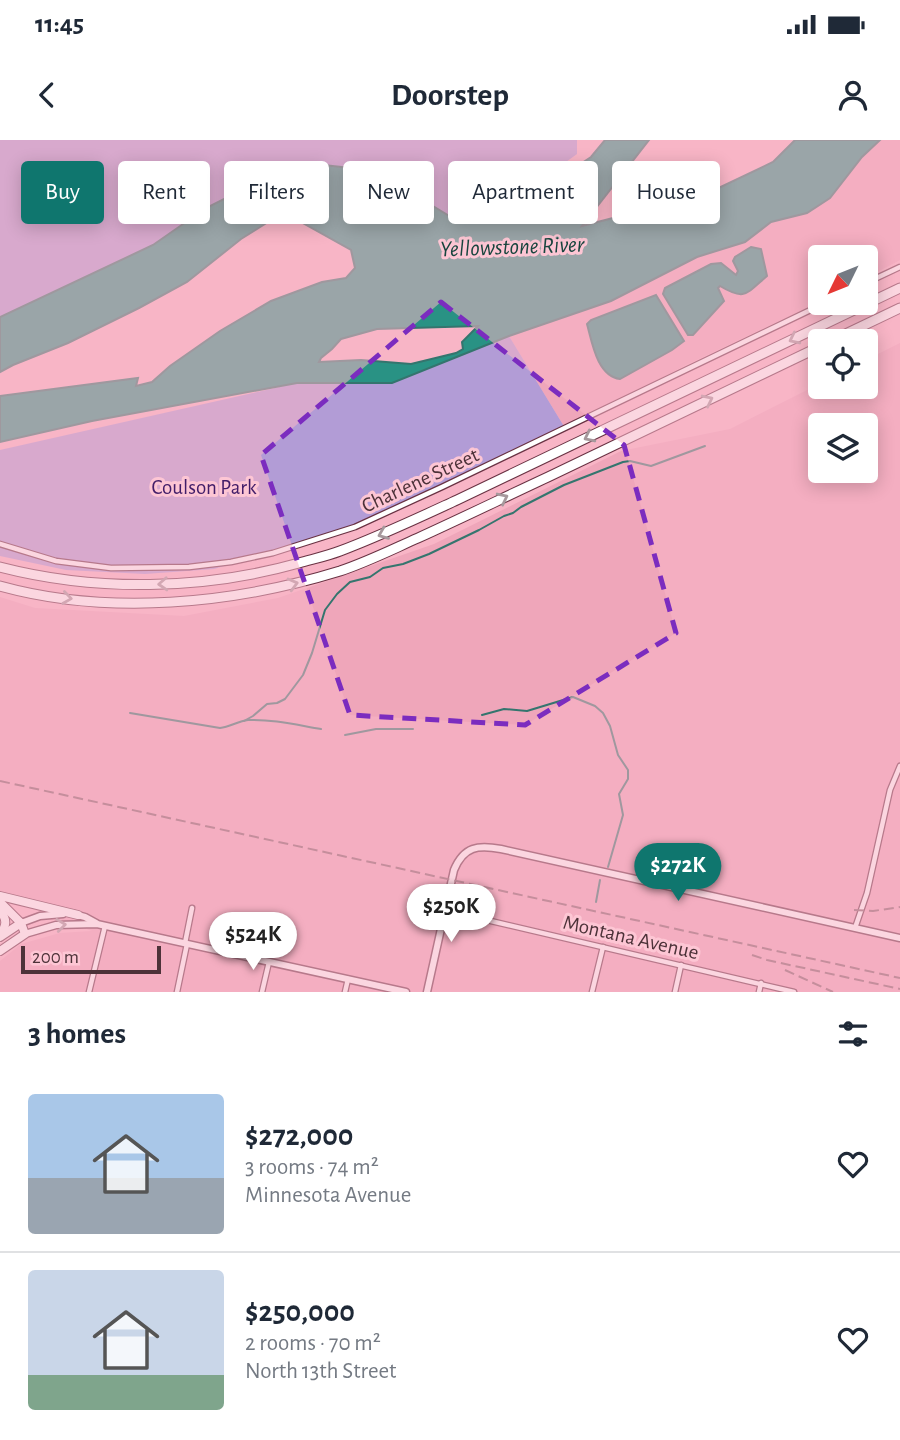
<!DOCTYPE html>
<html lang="en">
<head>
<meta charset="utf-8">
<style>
	body { margin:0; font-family:"Alegreya Sans",sans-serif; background:#f2f2f3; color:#1f2937; height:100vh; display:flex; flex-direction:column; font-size:26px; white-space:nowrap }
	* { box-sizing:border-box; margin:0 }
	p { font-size:23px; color:#747a83 }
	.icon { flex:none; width:38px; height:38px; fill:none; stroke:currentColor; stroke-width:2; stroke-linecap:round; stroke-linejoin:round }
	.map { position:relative; height:852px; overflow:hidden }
	.details { display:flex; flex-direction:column; background:#fff; flex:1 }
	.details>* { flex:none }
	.banner { position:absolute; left:21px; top:21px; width:859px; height:63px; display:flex; gap:14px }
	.needle { width:46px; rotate:227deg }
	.buttons { position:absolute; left:808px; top:105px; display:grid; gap:14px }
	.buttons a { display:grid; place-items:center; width:70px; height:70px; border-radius:7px; background:#fff; box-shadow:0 4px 18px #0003; font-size:35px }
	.scale { position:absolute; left:21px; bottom:18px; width:140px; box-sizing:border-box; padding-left:7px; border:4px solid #4d3239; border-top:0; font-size:19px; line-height:24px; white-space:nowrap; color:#4d3239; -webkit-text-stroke:5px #fdc6d4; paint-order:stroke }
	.price { position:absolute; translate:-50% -60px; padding:0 16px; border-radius:24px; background:#fff; color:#222; font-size:23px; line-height:46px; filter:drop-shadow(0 2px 4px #0008) }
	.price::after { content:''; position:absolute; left:50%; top:42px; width:21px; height:16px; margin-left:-10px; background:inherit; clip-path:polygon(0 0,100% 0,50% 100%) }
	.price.on { background:#0f766e; color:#fff }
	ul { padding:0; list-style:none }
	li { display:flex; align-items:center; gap:21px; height:175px; padding:0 28px }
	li+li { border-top:2px solid #e0e1e3 }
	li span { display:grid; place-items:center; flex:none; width:196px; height:140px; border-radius:7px; color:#555 }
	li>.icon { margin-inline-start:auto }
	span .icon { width:84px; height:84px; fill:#fffc; stroke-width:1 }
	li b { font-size:30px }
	h2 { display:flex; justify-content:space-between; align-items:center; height:84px; padding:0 28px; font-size:30px }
	.tag { padding:0 24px; border-radius:7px; background:#fff; box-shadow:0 4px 18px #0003; font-size:24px; line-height:63px }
	.tag.on { background:#0f766e; color:#fff }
	.status { display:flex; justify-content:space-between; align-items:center; height:49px; padding:0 35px; background:#fff; direction:ltr }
	.status svg { height:19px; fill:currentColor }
	header { display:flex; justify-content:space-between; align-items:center; height:91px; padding:0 28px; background:#fff; font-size:32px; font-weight:700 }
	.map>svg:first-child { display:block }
	.built { fill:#efa6ba; fill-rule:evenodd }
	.green { fill:#b29cd6 }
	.water { fill:#299284; stroke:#34756e; stroke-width:2; fill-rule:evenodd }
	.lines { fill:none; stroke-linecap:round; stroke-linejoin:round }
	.stream { stroke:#34756e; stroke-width:2 }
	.minor-casing { stroke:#693243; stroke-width:7 }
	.tertiary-casing { stroke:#693243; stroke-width:9 }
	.secondary-casing { stroke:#693243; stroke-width:9 }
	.trunk-casing { stroke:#693243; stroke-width:10 }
	.motorway-casing { stroke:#693243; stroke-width:11 }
	.minor { stroke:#fff; stroke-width:4.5 }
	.tertiary { stroke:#fff; stroke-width:6 }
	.secondary { stroke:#fff; stroke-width:6 }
	.trunk { stroke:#fff; stroke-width:8 }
	.motorway { stroke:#fff; stroke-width:9 }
	.rail { stroke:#875f69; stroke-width:2; stroke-dasharray:10 5; stroke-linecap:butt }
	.oneway { stroke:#a6989c }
	.marked { fill:none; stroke:#7b2cbf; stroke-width:5; stroke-dasharray:14 9; stroke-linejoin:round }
	.labels { text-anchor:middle; stroke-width:6; stroke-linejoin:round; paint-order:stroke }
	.street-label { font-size:21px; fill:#4d3239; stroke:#fdc6d4 }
	.park-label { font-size:21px; fill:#421d68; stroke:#fdc6d4 }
	.water-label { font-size:23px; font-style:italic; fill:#18453e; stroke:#fdc6d4 }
</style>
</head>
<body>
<div class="status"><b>11:45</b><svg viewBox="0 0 49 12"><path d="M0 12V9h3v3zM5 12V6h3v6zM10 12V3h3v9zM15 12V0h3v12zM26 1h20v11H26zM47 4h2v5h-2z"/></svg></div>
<header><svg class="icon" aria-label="back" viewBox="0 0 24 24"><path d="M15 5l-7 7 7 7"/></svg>Doorstep<svg class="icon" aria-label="person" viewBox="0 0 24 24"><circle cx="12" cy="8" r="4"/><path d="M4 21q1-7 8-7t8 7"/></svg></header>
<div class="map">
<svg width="900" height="852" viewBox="0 0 900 852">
	<rect width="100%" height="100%" fill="#f8b5c6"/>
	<g class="built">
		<path d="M880,0H900V120L866,138V117H821V161L686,225L565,288L509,196L611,161L697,117L745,102L771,82L807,73L830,58L862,17Z"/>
		<path d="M900,203V852H0V821L21,804L60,793L92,791L0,757V457L35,468L184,476L278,458L434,404L621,311L730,289L821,243V247H866V220ZM821,285H866V331H821Z"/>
	</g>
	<g class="green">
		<path d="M0,0H577V14L534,45L496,65L451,77L413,54L386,50L368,30L246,48L206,68L153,105L0,177Z"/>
		<path d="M509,196L565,288L355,387L214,429L145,434L66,430L0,416V310L297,243H392Z"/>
	</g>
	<g class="water">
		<path d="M605,0H649L582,86L706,54L773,22L795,0H880L862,17L830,58L807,73L771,82L745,102L697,117L611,161L509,196L392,243H297L92,281L0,302V256L138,238L136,246L152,242L170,226L220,191L271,161L322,142L346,138L355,128L351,110L299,81L276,77L241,99L187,142L139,168L68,203L13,225L0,232V177L153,105L206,68L246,48L306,23L368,30L386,50L413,54L451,77L511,70L591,17ZM478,186L462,202L463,209L456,213L411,224L361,220L319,222L321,218L332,209L341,199L377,189Z"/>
		<path d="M751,107L761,109L767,136C746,154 745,161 720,146L718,148L724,161L693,195H688L663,154L665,148L711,124L721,123L736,135L738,131L733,121L735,117Z"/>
		<path d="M656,155L684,201L672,210L620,239C597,236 592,202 587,184L591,180Z"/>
	</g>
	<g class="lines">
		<g class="stream">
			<path d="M130,573L220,588C230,587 238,581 248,580C273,579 297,585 321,589"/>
			<path d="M482,575L504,569L527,571L573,557L595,566L603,573L610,586L618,615L628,630V639L619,654L623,675L608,727"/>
			<path d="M244,581L253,576L267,564L277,563L285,559L303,535L312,513L325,470L337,454L350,442L370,437L383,428L403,424L429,414L479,390L504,376L513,373L521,367L564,345L623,322L630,321L651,326L705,306"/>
			<path d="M345,595L376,589H413"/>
			<path d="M596,762L600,740"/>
		</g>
		<g class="minor-casing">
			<g id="minor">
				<path d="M866,143L900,127"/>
				<path d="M0,404L56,421L111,428L189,427L231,422L273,413L355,387L442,347L825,163"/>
				<path d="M461,774L794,852"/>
				<path d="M855,788L867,753L890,650L900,626"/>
				<path d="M185,803L192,768"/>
				<path d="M89,852L105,786"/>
				<path d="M177,852L187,804"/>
				<path d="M262,852L269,822"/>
				<path d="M345,852L348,839"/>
				<path d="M592,852L603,807"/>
				<path d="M675,852L681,825"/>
				<path d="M759,852L761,843"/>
			</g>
		</g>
		<g class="tertiary-casing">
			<path id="tertiary" d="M427,852L454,730C464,706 478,705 501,709L900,798"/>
		</g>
		<g class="secondary-casing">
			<g id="secondary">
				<path d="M74,774L85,777L96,783"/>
				<path d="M21,783L40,776L63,774"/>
				<path d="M25,794L56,785L97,784L406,852"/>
			</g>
		</g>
		<g class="trunk-casing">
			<g id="trunk">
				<path d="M0,756L78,775"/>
				<path d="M0,762L21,783L25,794L0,811"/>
				<path d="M0,771C8,780 6,786 0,795"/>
				<path d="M0,797L21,783"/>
			</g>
		</g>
		<g class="motorway-casing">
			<g id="motorway">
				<path d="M831,201L900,168"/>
				<path d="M0,427C97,452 203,450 299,423C313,419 327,416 340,411C380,396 418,378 457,360L900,148"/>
				<path d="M0,446C109,476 233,464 340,431C367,422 393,409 418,398C462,378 505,357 548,337C639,293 730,250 821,206"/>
			</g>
		</g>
		<use href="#minor" class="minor"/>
		<use href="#tertiary" class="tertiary"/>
		<use href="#secondary" class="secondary"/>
		<use href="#trunk" class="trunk"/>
		<use href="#motorway" class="motorway"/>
		<g class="rail">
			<path d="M0,641L900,838"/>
			<path d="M854,770L873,771L900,767"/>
			<path d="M752,815L767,820L900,849"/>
			<path d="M785,830L833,852"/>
		</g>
	</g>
	<defs><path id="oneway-chevron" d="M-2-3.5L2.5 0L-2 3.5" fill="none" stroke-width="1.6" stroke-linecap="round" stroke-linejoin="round" transform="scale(1.75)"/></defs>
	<g class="oneway">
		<use href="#oneway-chevron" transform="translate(794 199) rotate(154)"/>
		<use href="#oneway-chevron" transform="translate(708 260) rotate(-26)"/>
		<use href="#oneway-chevron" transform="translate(589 297) rotate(154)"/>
		<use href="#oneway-chevron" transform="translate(503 358) rotate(-26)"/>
		<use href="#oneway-chevron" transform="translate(383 394) rotate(158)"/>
		<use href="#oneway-chevron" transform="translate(163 444) rotate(177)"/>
		<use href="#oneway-chevron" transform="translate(293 444) rotate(-15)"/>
		<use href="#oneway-chevron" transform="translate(67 458) rotate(8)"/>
		<use href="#oneway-chevron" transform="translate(61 785) rotate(-7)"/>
	</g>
	<path d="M0 0H900V852H0ZM441,162L624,305L676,493L525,585L350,575L261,315Z" fill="#f8b5c6" fill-opacity=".55" fill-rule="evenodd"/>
	<path class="marked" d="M441,162L624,305L676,493L525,585L350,575L261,315Z"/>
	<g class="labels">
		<g class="street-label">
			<text transform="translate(420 340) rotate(-25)" y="7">Charlene Street</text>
			<text transform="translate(631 797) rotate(13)" y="7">Montana Avenue</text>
		</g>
		<g class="park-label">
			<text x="204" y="354">Coulson Park</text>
		</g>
		<g class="water-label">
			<text transform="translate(512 106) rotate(-2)" y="8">Yellowstone River</text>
		</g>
	</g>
</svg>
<div class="buttons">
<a><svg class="needle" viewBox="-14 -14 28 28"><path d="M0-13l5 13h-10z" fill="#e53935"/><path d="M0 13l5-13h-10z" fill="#747a83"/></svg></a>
<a><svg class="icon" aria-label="locate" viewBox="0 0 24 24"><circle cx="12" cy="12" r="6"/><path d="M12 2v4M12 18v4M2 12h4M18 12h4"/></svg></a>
<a><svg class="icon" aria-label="layers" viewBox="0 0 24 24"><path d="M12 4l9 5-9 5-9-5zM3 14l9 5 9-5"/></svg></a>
</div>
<div class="scale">200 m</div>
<b class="price on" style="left:678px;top:763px">$272K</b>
<b class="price" style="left:451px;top:804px">$250K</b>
<b class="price" style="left:253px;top:832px">$524K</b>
<div class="banner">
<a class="tag on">Buy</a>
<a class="tag">Rent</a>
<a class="tag">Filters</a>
<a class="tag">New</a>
<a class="tag">Apartment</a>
<a class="tag">House</a>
</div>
</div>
<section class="details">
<h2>3 homes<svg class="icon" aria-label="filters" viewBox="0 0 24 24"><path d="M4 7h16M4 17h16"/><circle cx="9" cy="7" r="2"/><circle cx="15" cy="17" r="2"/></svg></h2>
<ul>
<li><span style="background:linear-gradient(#a9c7e8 60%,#9aa5b1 0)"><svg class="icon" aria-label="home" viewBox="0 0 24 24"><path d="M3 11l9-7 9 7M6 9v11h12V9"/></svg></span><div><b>$272,000</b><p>3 rooms · 74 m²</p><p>Minnesota Avenue</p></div><svg class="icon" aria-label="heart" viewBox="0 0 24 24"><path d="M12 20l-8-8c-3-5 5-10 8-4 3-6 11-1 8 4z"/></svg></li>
<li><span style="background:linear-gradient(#c9d6e8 75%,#7fa58c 0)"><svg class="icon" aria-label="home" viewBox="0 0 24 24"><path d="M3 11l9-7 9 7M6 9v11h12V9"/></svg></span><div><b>$250,000</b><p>2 rooms · 70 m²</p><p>North 13th Street</p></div><svg class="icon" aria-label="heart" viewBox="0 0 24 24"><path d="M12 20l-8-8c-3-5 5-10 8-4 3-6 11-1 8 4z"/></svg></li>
</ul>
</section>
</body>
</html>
